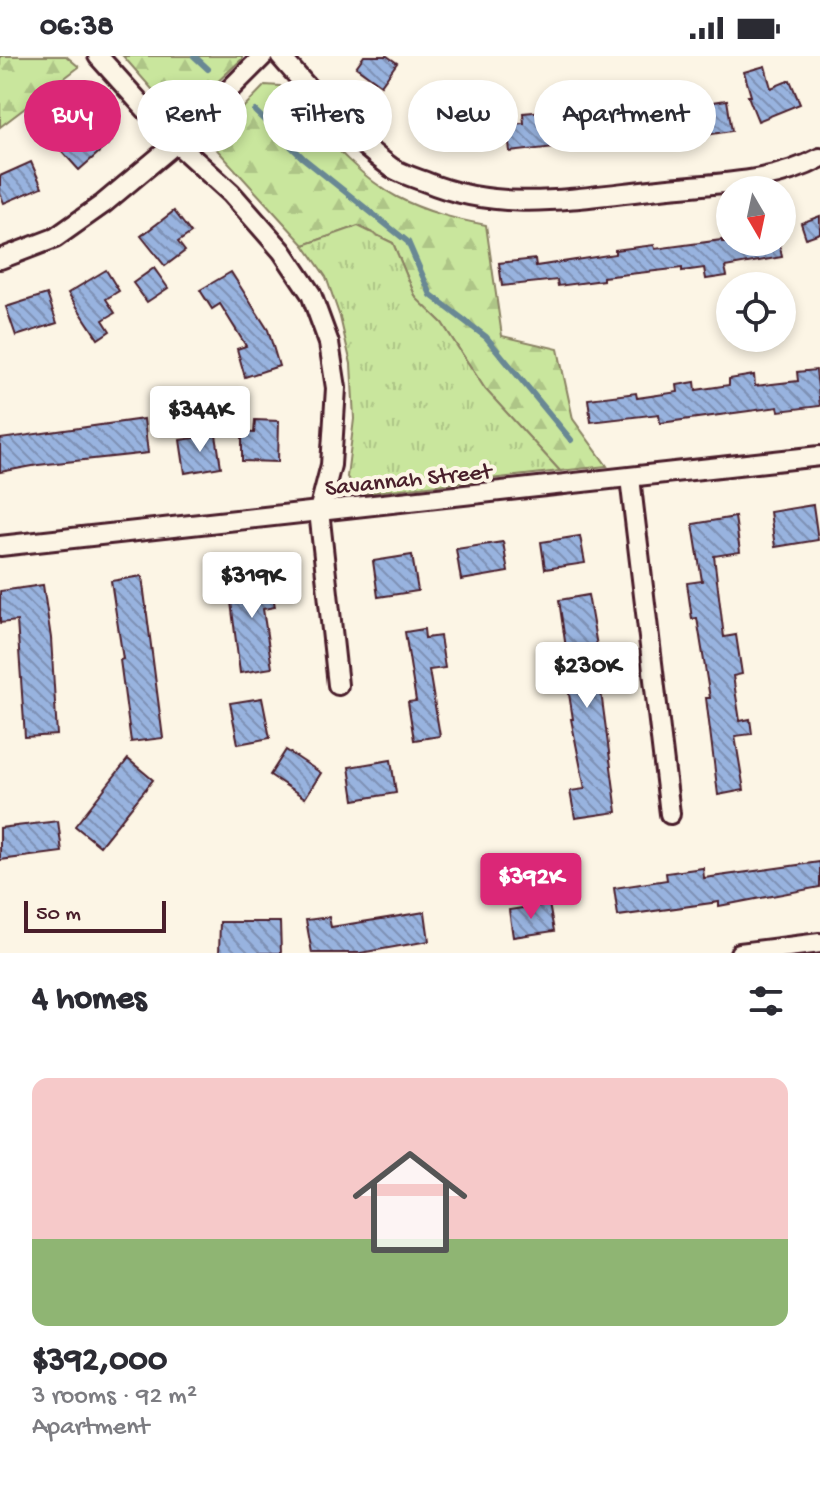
<!DOCTYPE html>
<html lang="en">
<head>
<meta charset="utf-8">
<style>
	body { margin:0; font-family:"Gochi Hand",sans-serif; background:#f2f2f3; color:#2b2b33; height:100vh; display:flex; flex-direction:column; font-size:30px; white-space:nowrap }
	* { box-sizing:border-box; margin:0 }
	p { font-size:26px; color:#7c7c81 }
	.icon { flex:none; width:44px; height:44px; fill:none; stroke:currentColor; stroke-width:2; stroke-linecap:round; stroke-linejoin:round }
	.map { position:relative; height:897px; overflow:hidden }
	.side { display:flex; flex-direction:column; background:#fff; flex:1 }
	.side>* { flex:none }
	.hud { position:absolute; left:24px; top:24px; width:772px; height:72px; display:flex; gap:16px }
	.needle { width:52px; rotate:171deg }
	.controls { position:absolute; left:716px; top:120px; display:grid; gap:16px }
	.controls a { display:grid; place-items:center; width:80px; height:80px; border-radius:50%; background:#fff; box-shadow:0 4px 12px #0003; font-size:40px }
	.scale { position:absolute; left:24px; bottom:20px; width:142px; box-sizing:border-box; padding-left:8px; border:4px solid #4a1f2b; border-top:0; font-size:22px; line-height:28px; white-space:nowrap; color:#4a1f2b; -webkit-text-stroke:6px #fcf5e5; paint-order:stroke }
	.price { position:absolute; translate:-50% -68px; padding:0 18px; border-radius:8px; background:#fff; color:#222; font-size:26px; line-height:52px; filter:drop-shadow(0 2px 4px #0008) }
	.price::after { content:''; position:absolute; left:50%; top:48px; width:24px; height:18px; margin-left:-12px; background:inherit; clip-path:polygon(0 0,100% 0,50% 100%) }
	.price.active { background:#db2777; color:#fff }
	ul { padding:0; list-style:none }
	li { display:grid; align-content:center; gap:16px; height:424px; padding:0 32px }
	li+li { border-top:2px solid #e1e1e2 }
	li span { display:grid; place-items:center; height:248px; border-radius:16px; color:#555 }
	li>.icon { margin-inline-start:auto }
	span .icon { width:144px; height:144px; fill:#fffc; stroke-width:1 }
	li b { font-size:34px }
	h2 { display:flex; justify-content:space-between; align-items:center; height:96px; padding:0 32px; font-size:34px }
	.tag { padding:0 28px; border-radius:36px; background:#fff; box-shadow:0 4px 12px #0003; font-size:28px; line-height:72px }
	.tag.active { background:#db2777; color:#fff }
	.status { display:flex; justify-content:space-between; align-items:center; height:56px; padding:0 40px; background:#fff; direction:ltr }
	.status svg { height:22px; fill:currentColor }
	.map>svg:first-child { display:block }
	.forest { fill:url(#forest-firs); stroke:#8a8264; stroke-width:2 }
	.park { fill:url(#park-tufts); stroke:#8a8264; stroke-width:2 }
	.lines { fill:none; stroke-linecap:round; stroke-linejoin:round }
	.stream { stroke:#698894; stroke-width:6 }
	.building { fill:url(#building-back-hatch); stroke:#4a1f2b; stroke-width:2 }
	.minor-casing { stroke:#4a1f2b; stroke-width:24 }
	.minor { stroke:#fcf5e5; stroke-width:18 }
	.labels { text-anchor:middle; stroke-width:8; stroke-linejoin:round; paint-order:stroke }
	.street-label { font-size:24px; fill:#4a1f2b; stroke:#fcf5e5 }
</style>
</head>
<body>
<div class="status"><b>06:38</b><svg viewBox="0 0 49 12"><path d="M0 12V9h3v3zM5 12V6h3v6zM10 12V3h3v9zM15 12V0h3v12zM26 1h20v11H26zM47 4h2v5h-2z"/></svg></div>
<div class="map">
<svg width="820" height="897" viewBox="0 0 820 897">
	<defs>
		<pattern id="forest-firs" width="22" height="20" patternUnits="userSpaceOnUse" patternTransform="scale(2)"><rect width="22" height="20" fill="#c9e69d"/><path d="M5 1l3.5 6h-7zM16 11l3.5 6h-7z" fill="#aec587"/></pattern>
		<pattern id="park-tufts" width="24" height="20" patternUnits="userSpaceOnUse" patternTransform="scale(2)"><rect width="24" height="20" fill="#c9e69d"/><path d="M3 7l-1-3M5 7V3M7 7l1-3M15 17l-1-3M17 17v-4M19 17l1-3" fill="none" stroke="#aec587"/></pattern>
		<pattern id="building-back-hatch" width="6" height="6" patternUnits="userSpaceOnUse" patternTransform="scale(2)"><rect width="6" height="6" fill="#98b3df"/><path d="M-1 5l2 2M0 0l6 6M5-1l2 2" fill="none" stroke="#7e91b5"/></pattern>
	</defs>
	<rect width="100%" height="100%" fill="#fcf5e5"/>
	<filter id="ink" filterUnits="userSpaceOnUse"><feTurbulence type="fractalNoise" baseFrequency=".0125" numOctaves="2"/><feDisplacementMap in="SourceGraphic" scale="16" xChannelSelector="R" yChannelSelector="G"/><feConvolveMatrix kernelMatrix="1 2 1 2 8 2 1 2 1" color-interpolation-filters="sRGB"/></filter>
	<g filter="url(#ink)">
		<g class="forest">
			<path d="M0,0H66L79,11L0,71Z"/>
			<path d="M123,0H242V3L186,55L165,48Z"/>
			<path d="M265,29L280,30C314,66 353,118 397,141C426,156 455,163 486,169L502,280L558,293L573,363L607,410L560,415L485,333L442,267L416,242L393,187L358,170L304,189L210,86Z"/>
		</g>
		<path class="park" d="M358,170L393,187L416,242L442,267L485,333L560,415L366,437L354,433L347,421L354,363L351,308L340,261L326,221L304,189Z"/>
		<g class="lines">
			<g class="stream">
				<path d="M194,0L208,13"/>
				<path d="M255,55L303,102L408,186L431,239L486,281L571,384"/>
			</g>
		</g>
		<g class="building">
			<path d="M364,0H387L397,7L381,29L356,11Z"/>
			<path d="M765,10L771,32L790,24L800,48L758,65L748,40H751L744,16Z"/>
			<path d="M454,41L479,49L467,85L432,71L439,46L451,49Z"/>
			<path d="M665,43L666,53L727,44L732,75L692,81L691,75L574,92L573,89L510,96L507,68L524,67L523,57L545,55L546,62Z"/>
			<path d="M93,64L112,85L79,114L60,93Z"/>
			<path d="M31,106L42,131L4,147L0,137V120Z"/>
			<path d="M174,155L191,177L178,186L185,195L165,210L141,180Z"/>
			<path d="M820,160V177L806,182L801,167Z"/>
			<path d="M722,184V186H779L782,201L725,211L727,220L706,223L704,212L682,215V212L603,221V224L558,230L557,224L502,230L499,207L535,203L536,210L615,198V194L654,189L655,193Z"/>
			<path d="M154,212L168,232L147,246L133,227Z"/>
			<path d="M106,214L119,235L106,243L115,257L103,264L110,275L98,283L68,237Z"/>
			<path d="M231,216L268,274L279,310L245,321L237,293L246,290L220,248L212,253L200,234Z"/>
			<path d="M47,238L57,267L16,280L6,251Z"/>
			<path d="M816,314L820,350L779,355L778,351L660,367L659,358L591,366L588,343L636,337L637,342L678,336L677,329L695,326L696,334L729,329V323L754,319L755,330L798,325L797,316Z"/>
			<path d="M144,363L148,397L38,409L0,416V383Z"/>
			<path d="M255,364L279,365L278,406L242,405V376L254,377Z"/>
			<path d="M216,379L221,411L185,417L180,384Z"/>
			<path d="M813,449L818,484L775,491L770,456Z"/>
			<path d="M735,461L740,496L714,500L724,581L736,579L742,618L733,620L740,665L750,663L752,678L735,680L744,734L718,739L706,642H710L697,562L692,563L687,527L702,525L693,468Z"/>
			<path d="M580,480L585,507L545,513L541,486Z"/>
			<path d="M503,486L508,516L461,524L456,493Z"/>
			<path d="M412,499L418,535L378,541L373,505Z"/>
			<path d="M269,516L275,551L263,553L272,612L240,617L228,522Z"/>
			<path d="M142,520L163,682L131,686L120,604L123,603L111,525Z"/>
			<path d="M43,529L51,582L57,679L25,681L17,565L0,567V535Z"/>
			<path d="M588,539L605,635L601,636L617,756L575,762L570,735L585,733L571,663H573L563,600L567,599L559,544Z"/>
			<path d="M424,573L425,582L440,580L445,612L429,614L440,680L414,684L408,646L416,645L405,576Z"/>
			<path d="M262,642L270,682L238,688L230,647Z"/>
			<path d="M286,694L321,717L305,742L270,719Z"/>
			<path d="M128,703L153,724L100,790L75,770Z"/>
			<path d="M391,704L396,737L354,744L349,711Z"/>
			<path d="M58,765L62,796L0,804V772Z"/>
			<path d="M820,806V831L719,850V846L618,860L614,832L667,824L666,817L703,812L704,822Z"/>
			<path d="M549,848L554,875L513,881L509,854Z"/>
			<path d="M425,856L429,885L360,897H312L306,864L329,861L331,871Z"/>
			<path d="M220,866H280L281,897H219Z"/>
		</g>
		<g class="lines">
			<g class="minor-casing">
				<g id="minor">
					<path d="M98,0L176,87L231,137L282,195L311,238L329,287L336,332L331,409L319,455L338,629"/>
					<path d="M280,0C315,40 349,81 392,112C402,118 415,122 426,126C503,158 580,141 660,133C713,127 772,128 820,102"/>
					<path d="M0,203L55,182L103,148L176,87L263,0"/>
					<path d="M630,422L670,758"/>
					<path d="M0,490L820,400"/>
					<path d="M740,897L820,887"/>
				</g>
			</g>
			<use href="#minor" class="minor"/>
		</g>
	</g>
	<g class="labels">
		<g class="street-label">
			<text transform="translate(408 422) rotate(-6)" y="8">Savannah Street</text>
		</g>
	</g>
</svg>
<div class="controls">
<a><svg class="needle" viewBox="-14 -14 28 28"><path d="M0-13l5 13h-10z" fill="#e53935"/><path d="M0 13l5-13h-10z" fill="#7c7c81"/></svg></a>
<a><svg class="icon" aria-label="locate" viewBox="0 0 24 24"><circle cx="12" cy="12" r="6"/><path d="M12 2v4M12 18v4M2 12h4M18 12h4"/></svg></a>
</div>
<div class="scale">50 m</div>
<b class="price" style="left:200px;top:398px">$344K</b>
<b class="price" style="left:252px;top:564px">$319K</b>
<b class="price" style="left:587px;top:654px">$230K</b>
<b class="price active" style="left:531px;top:865px">$392K</b>
<div class="hud">
<a class="tag active">Buy</a>
<a class="tag">Rent</a>
<a class="tag">Filters</a>
<a class="tag">New</a>
<a class="tag">Apartment</a>
</div>
</div>
<section class="side">
<h2>4 homes<svg class="icon" aria-label="filters" viewBox="0 0 24 24"><path d="M4 7h16M4 17h16"/><circle cx="9" cy="7" r="2"/><circle cx="15" cy="17" r="2"/></svg></h2>
<ul>
<li><span style="background:linear-gradient(#f6c9c9 65%,#8fb573 0)"><svg class="icon" aria-label="home" viewBox="0 0 24 24"><path d="M3 11l9-7 9 7M6 9v11h12V9"/></svg></span><div><b>$392,000</b><p>3 rooms · 92 m²</p><p>Apartment</p></div></li>
</ul>
</section>
</body>
</html>
